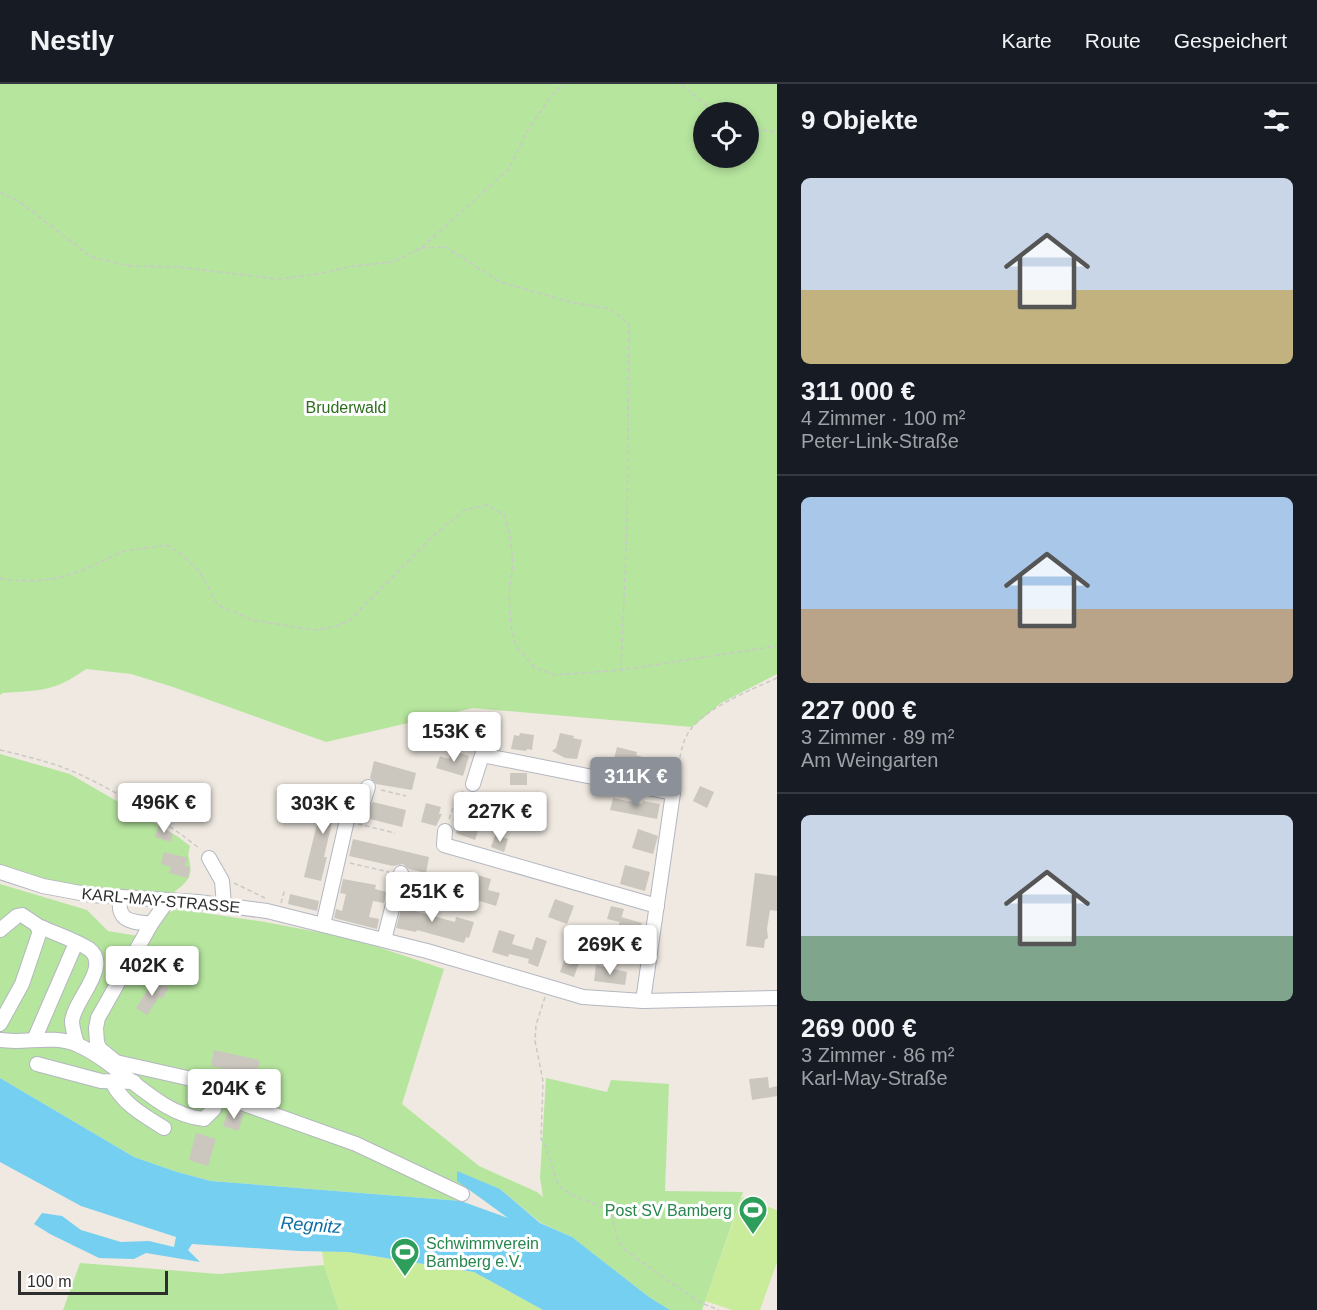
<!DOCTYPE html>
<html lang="de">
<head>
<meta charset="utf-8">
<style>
	body { margin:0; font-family:Helvetica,sans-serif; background:#242831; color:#f1f3f6; height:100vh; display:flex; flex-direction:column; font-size:22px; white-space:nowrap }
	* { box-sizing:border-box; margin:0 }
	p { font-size:20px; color:#9ea1a6 }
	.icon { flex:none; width:33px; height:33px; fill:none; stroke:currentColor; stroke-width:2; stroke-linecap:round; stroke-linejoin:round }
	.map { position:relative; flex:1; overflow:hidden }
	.panel { display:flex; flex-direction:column; background:#171b24; width:540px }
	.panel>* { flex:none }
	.controls { position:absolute; left:693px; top:18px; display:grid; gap:12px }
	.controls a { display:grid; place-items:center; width:66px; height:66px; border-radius:50%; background:#171b24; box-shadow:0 3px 9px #0003; font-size:30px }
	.scale { position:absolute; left:18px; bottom:15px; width:150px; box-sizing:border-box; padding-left:6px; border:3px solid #2e2e2e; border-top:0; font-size:16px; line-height:21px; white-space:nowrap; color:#2e2e2e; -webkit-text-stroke:4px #fff; paint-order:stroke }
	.price { position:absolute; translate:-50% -51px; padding:0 14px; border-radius:6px; background:#fff; color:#222; font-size:20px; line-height:39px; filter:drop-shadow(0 2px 3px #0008) }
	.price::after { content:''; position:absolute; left:50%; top:36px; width:18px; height:14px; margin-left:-9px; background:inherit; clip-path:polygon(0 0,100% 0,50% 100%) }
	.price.current { background:#8c9099; color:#fff }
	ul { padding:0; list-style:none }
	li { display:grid; align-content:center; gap:12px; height:318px; padding:0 24px }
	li+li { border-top:2px solid #363941 }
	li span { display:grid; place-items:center; height:186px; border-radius:9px; color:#555 }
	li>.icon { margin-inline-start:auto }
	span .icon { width:108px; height:108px; fill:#fffc; stroke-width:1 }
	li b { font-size:26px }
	h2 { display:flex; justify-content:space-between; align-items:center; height:72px; padding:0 24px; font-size:26px }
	header { display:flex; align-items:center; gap:36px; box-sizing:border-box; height:84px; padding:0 30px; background:#171b24; border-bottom:2px solid #363941 }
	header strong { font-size:28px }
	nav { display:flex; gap:33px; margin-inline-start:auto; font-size:21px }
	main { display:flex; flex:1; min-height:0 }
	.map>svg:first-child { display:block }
	.green { fill:#b6e59e; fill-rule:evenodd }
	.pitch { fill:#c9ec9a }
	.water { fill:#75cff0 }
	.building { fill:#cbc7bf }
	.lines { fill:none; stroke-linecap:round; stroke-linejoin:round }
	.minor-casing { stroke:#b4b7c1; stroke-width:16 }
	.path { stroke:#c9c9c9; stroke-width:1.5; stroke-dasharray:4.5 3; stroke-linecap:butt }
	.minor { stroke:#fff; stroke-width:14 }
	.labels { text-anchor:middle; stroke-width:6; stroke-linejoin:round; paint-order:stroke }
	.park-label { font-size:16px; fill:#2c6e1b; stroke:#fff }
	.street-label { font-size:16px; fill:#2e2e2e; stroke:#fff }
	.leisure-label { font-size:16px; fill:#27864d; stroke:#fff; text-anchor:end }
	.water-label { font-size:18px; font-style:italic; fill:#0d6fa3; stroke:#fff }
</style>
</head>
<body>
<header>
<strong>Nestly</strong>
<nav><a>Karte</a><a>Route</a><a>Gespeichert</a></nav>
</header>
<main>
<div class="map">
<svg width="777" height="1226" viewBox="0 0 777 1226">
	<rect width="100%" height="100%" fill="#efe9e1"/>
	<g class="green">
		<path d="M0,0H777V590L721,619L692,643L473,624L326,658L173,603L131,590L86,585C54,608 41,606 3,609L0,611ZM704,28H748V74H704Z"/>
		<path d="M0,670L70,690L177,752L190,762C187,773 189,771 190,781C193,795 182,802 173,809L114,807L45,796L0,782Z"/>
		<path d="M0,800L87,826L108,847L150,854L167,829L178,825L265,838L354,855L444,885L402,1020L479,1082L537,1108L543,1113L540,1094L546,994L607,1008L611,996L669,1000L665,1107L743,1108L702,1226H670L649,1213L572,1153L541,1139L500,1105L472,1094L461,1117L211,1097L177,1088L134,1073L0,994Z"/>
		<path d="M80,1179L219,1190L324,1181L339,1226H63Z"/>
	</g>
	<g class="pitch">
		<path d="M742,1113L777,1126V1178L760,1226H732L705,1217Z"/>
		<path d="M322,1167L348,1168L474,1188L543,1226H339L324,1181Z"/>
	</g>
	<path class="water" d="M0,994L134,1073L177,1088L211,1097L461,1117L508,1134L457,1097V1087L500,1105L540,1139L572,1153L649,1213L670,1226H543L474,1188L348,1168L299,1167L192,1160L188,1166L200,1178L146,1169L134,1175L99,1174L50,1150L34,1140L42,1129L62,1132L81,1146L121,1158L149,1157L174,1163L176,1153L81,1122L0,1078Z"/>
	<g class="building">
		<path d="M479,642L499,646L496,660L476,656Z"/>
		<path d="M520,649L534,651L532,666L527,665L526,667L511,665L514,651L519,652Z"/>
		<path d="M560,649L574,652L573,654L582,656L577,675L565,674L552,667L556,664Z"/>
		<path d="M617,663L637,668L636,671L666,680L662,695L647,691L649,685L634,681L632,688L612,683Z"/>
		<path d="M451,666L469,672L463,692L436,684L440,672L449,675Z"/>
		<path d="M374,677L416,689L412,706L376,700L370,694Z"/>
		<rect x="510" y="689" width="17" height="12"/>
		<path d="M700,702L714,708L707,724L693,717Z"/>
		<path d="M323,705L342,710L335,738H332L324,773H327L321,797L304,793L317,740L322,742L326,726L319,725Z"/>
		<path d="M613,714L642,720L643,717L660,720L657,735L610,726Z"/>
		<path d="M373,718L406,726L402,743L366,734L369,723Z"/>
		<path d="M426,719L441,723L439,730H442L436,742L421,738Z"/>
		<path d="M456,726L482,735L475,756L456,749L460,739L453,736Z"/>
		<path d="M159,741L173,750L171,758L155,753Z"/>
		<path d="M638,745L658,752L653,770L632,764Z"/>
		<path d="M495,751L508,755L504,768L491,763Z"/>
		<path d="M353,755L429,773L426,789L409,785L403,780L393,782L349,772Z"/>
		<path d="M164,768L188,774L185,782L190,783L188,794L169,789L171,783L161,780Z"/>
		<path d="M625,781L650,788L645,807L620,800Z"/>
		<path d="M755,789L777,792V827L770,826L767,845L768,854L765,856L764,864L746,862Z"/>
		<path d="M474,790L491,795L488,806L500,809L496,822L467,813Z"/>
		<path d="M343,795L376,801L375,805L387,808L384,819L373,817L369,833L379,835L377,845L334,834L336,825L342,827L346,810L340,809Z"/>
		<path d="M290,810L319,817L317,827L288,820Z"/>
		<path d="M405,811L418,814L415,827L455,838L456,833L474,838L469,854L466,853L464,859L417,846L416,848L396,844Z"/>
		<path d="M555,815L574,822L567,840L548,833Z"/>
		<path d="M611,822L624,825L620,838L607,835Z"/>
		<path d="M621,833L642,839L637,856L616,851Z"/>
		<path d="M499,846L515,851L512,860L532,866L536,853L547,857L538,883L528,879L529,875L509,870L508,873L492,868Z"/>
		<path d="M566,871L580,876L574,893L560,888Z"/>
		<path d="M596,881L627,888L625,901L594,897Z"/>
		<path d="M155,895L169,904L162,915L159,913L147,931L136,924Z"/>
		<path d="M214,966L260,976L251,1013L235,1007L240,988L211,982Z"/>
		<path d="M768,993L769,1004L777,1002V1012L752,1016L749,995Z"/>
		<path d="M229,1024L244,1029L238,1047L223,1042Z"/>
		<path d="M196,1049L216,1055L208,1082L189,1076Z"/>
	</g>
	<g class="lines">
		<g class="minor-casing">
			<g id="minor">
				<path d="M473,700L482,671L673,709L643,917"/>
				<path d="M445,747L444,761L657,822"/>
				<path d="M209,774L222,797L224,821"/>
				<path d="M0,788L43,802L91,811L198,818L267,827L427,867L583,913L643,917L777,914"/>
				<path d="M120,813C117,839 131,837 151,840"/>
				<path d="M168,816L151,840L98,934L96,944L97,959L100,965L116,978L214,1000L219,1011"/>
				<path d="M323,841L352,714L364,716L368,703"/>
				<path d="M38,844L41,843C56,850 75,856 89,865C112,882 74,916 72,937C72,944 75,953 77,960"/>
				<path d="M0,846L17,832L22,831L37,841L40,847L22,900L0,940"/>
				<path d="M384,856L401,789"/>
				<path d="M0,956C26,960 53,950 78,961C121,980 157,1031 204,1035L214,1025L219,1011"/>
				<path d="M34,956L76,859"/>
				<path d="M37,980L101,997L134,998"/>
				<path d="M112,998C123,1020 143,1031 164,1044"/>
				<path d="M219,1011L356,1060L462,1110"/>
			</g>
		</g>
		<g class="path">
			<path d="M681,0L714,28"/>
			<path d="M748,44L777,48"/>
			<path d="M0,108L20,118L91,173L131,182L178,183L279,195L319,190L352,182L393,178L421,164L509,85L526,49L551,12L563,0"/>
			<path d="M422,164L446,163L500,198L570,218L610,225L629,240L627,442L621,585"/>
			<path d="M0,494L9,496L35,497L58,494L81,487L124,467L167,461L181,470L199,487L218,521L252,536L314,546L334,543L349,537L435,450L465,426L487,421L504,431L510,452L513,478L509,510L511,542L516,562L534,583L554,591L621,586L777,562"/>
			<path d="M0,666C21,671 42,676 62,683C104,699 166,737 200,765"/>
			<path d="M676,696C679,681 680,664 687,651C701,625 751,606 777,594"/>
			<path d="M381,706L406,712"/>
			<path d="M449,735L456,715L463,707"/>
			<path d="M358,740L395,749"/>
			<path d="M350,779L389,788"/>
			<path d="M234,799L265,814"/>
			<path d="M281,819L285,805"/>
			<path d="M545,913L536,941L535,957L543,997L541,1055L545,1061L558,1101L570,1110L607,1125L612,1132L618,1157L625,1166L699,1218L719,1226"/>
		</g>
		<use href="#minor" class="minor"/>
	</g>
	<defs>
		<g id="stadium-pin" transform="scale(1.5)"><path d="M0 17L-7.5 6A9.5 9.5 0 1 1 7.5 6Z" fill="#2e9e5b" stroke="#fff"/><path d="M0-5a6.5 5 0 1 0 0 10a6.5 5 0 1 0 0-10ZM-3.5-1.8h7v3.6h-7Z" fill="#fff"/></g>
	</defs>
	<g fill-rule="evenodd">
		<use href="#stadium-pin" x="753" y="1126"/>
		<use href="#stadium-pin" x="405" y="1168"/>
	</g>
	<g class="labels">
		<g class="park-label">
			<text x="346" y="329">Bruderwald</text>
		</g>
		<g class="street-label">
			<text transform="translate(161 816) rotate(5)" y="6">KARL-MAY-STRASSE</text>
		</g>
		<g class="leisure-label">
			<text x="732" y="1132">Post SV Bamberg</text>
			<text x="426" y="1165" text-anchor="start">Schwimmverein<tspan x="426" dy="18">Bamberg e.V.</tspan></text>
		</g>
		<g class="water-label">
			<text transform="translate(311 1141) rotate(4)" y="6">Regnitz</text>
		</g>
	</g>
</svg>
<div class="controls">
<a><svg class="icon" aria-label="locate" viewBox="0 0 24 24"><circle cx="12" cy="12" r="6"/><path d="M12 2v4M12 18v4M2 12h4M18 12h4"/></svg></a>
</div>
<div class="scale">100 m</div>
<b class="price" style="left:454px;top:679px">153K €</b>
<b class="price current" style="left:636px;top:724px">311K €</b>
<b class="price" style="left:164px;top:750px">496K €</b>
<b class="price" style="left:323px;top:751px">303K €</b>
<b class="price" style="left:500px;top:759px">227K €</b>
<b class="price" style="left:432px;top:839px">251K €</b>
<b class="price" style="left:610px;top:892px">269K €</b>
<b class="price" style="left:152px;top:913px">402K €</b>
<b class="price" style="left:234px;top:1036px">204K €</b>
</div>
<section class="panel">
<h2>9 Objekte<svg class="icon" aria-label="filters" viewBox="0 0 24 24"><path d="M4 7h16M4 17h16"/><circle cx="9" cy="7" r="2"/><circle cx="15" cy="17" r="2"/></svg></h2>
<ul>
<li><span style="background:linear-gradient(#c9d6e8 60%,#c2b280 0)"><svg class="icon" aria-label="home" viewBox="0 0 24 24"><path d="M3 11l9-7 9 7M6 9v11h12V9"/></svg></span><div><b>311 000 €</b><p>4 Zimmer · 100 m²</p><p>Peter-Link-Straße</p></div></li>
<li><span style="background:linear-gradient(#a9c7e8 60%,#b9a48a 0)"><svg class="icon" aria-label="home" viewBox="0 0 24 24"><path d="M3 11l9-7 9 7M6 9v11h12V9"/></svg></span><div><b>227 000 €</b><p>3 Zimmer · 89 m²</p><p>Am Weingarten</p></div></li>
<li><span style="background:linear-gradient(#c9d6e8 65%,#7fa58c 0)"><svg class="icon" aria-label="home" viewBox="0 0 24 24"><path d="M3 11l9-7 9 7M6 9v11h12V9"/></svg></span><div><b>269 000 €</b><p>3 Zimmer · 86 m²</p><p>Karl-May-Straße</p></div></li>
</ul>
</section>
</main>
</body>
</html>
